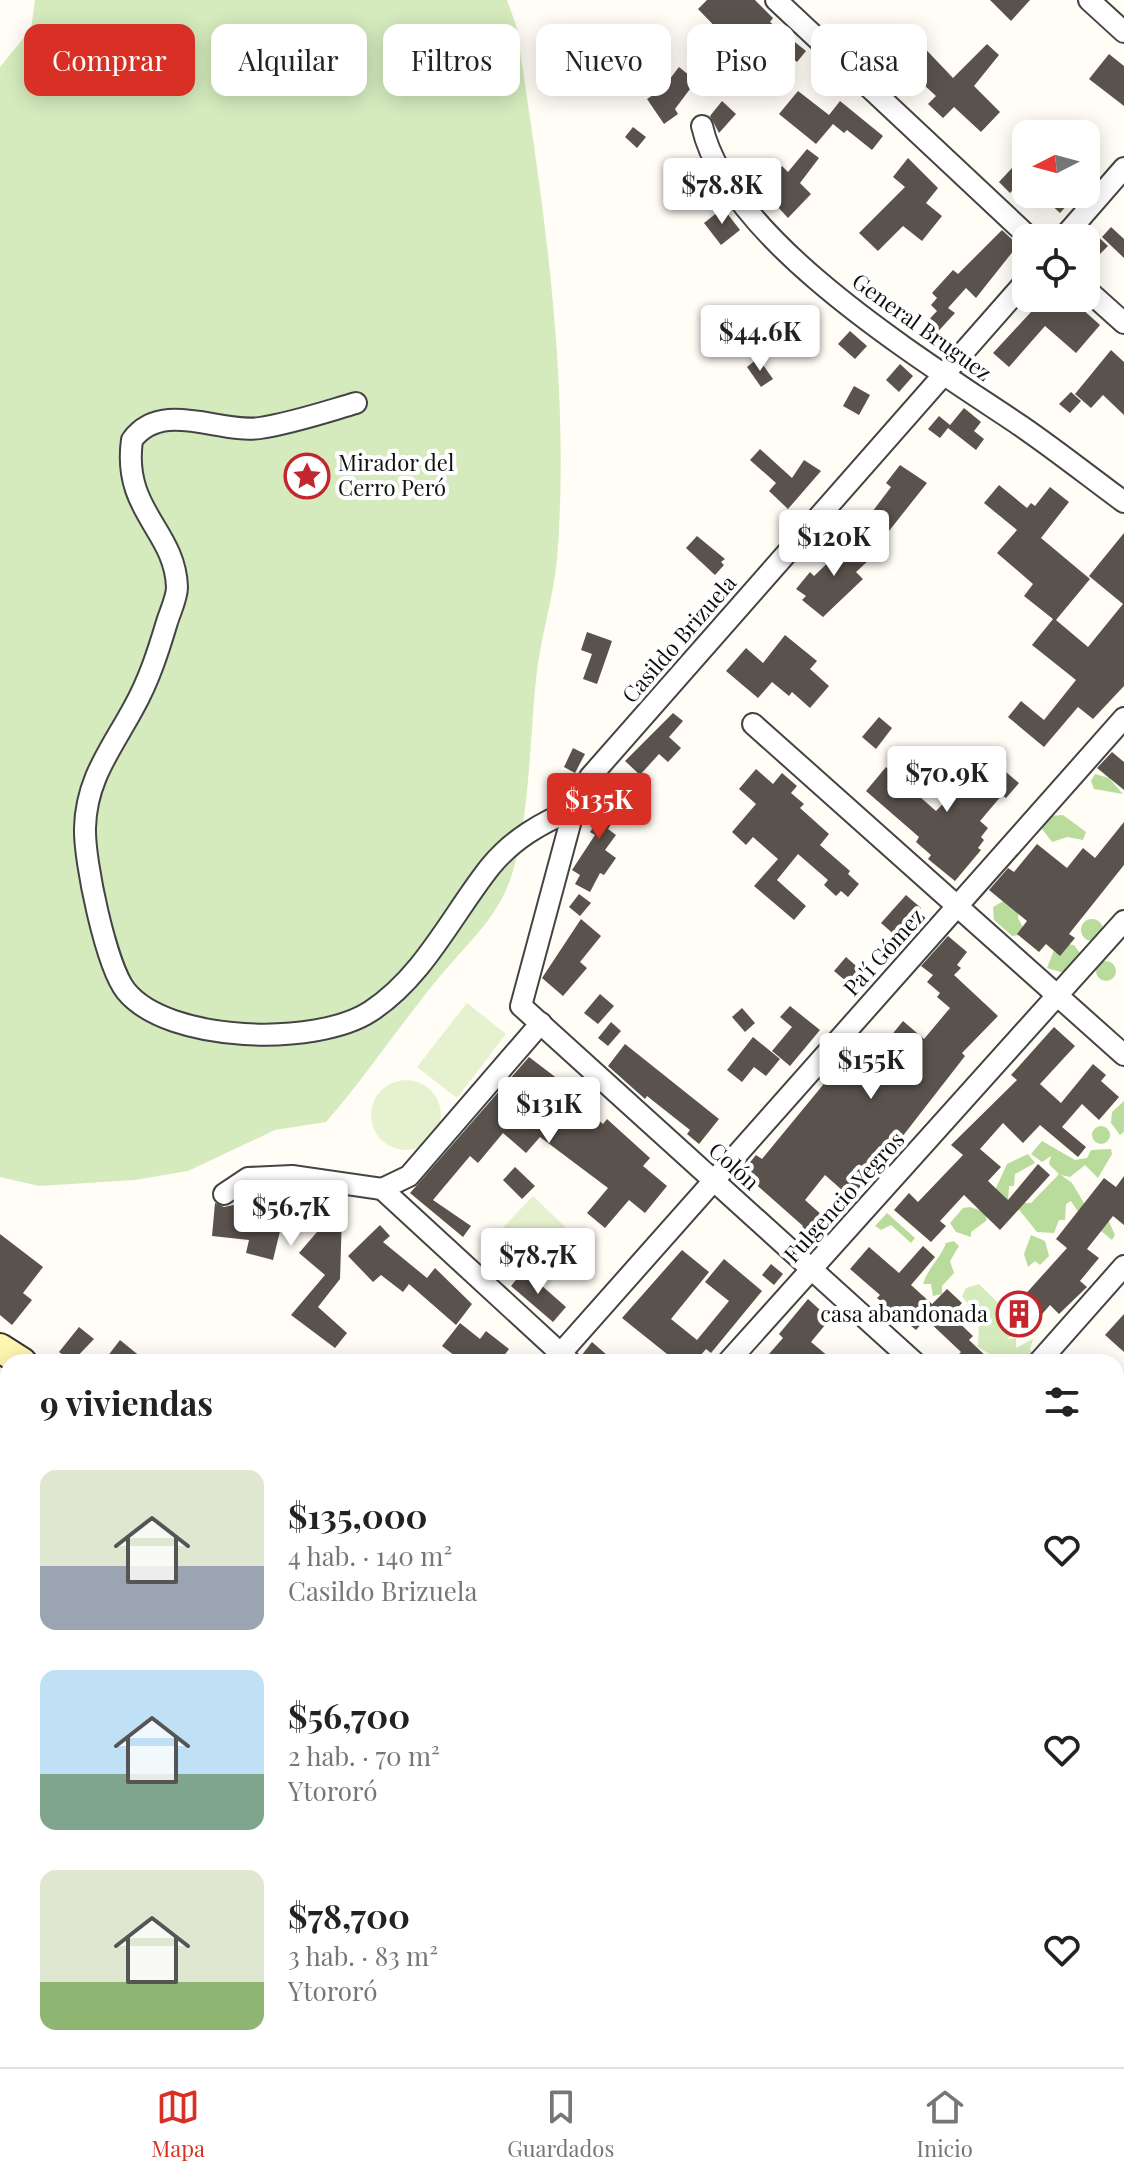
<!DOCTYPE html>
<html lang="es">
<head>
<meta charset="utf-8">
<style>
	body { margin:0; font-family:"Playfair Display",serif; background:#f2f2f2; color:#222; height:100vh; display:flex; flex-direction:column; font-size:30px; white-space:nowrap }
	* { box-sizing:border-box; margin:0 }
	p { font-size:26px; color:#767676 }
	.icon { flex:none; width:44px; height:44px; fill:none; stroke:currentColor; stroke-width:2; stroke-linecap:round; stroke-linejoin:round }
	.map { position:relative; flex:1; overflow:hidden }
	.details { position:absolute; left:0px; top:1354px; width:1124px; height:714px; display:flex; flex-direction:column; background:#fff; border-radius:24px 24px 0 0; box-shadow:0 4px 20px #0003 }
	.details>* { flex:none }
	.guide { position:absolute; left:24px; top:24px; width:1076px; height:72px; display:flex; gap:16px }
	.needle { width:52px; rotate:264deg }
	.controls { position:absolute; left:1012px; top:120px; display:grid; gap:16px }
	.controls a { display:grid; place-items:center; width:88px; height:88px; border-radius:16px; background:#fff; box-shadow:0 4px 20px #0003; font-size:40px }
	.price { position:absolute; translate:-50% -68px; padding:0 18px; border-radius:8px; background:#fff; color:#222; font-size:26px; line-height:52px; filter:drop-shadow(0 2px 4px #0008) }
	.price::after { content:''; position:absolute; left:50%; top:48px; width:24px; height:18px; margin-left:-12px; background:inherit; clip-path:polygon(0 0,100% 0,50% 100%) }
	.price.selected { background:#d93025; color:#fff }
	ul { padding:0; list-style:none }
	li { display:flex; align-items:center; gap:24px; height:200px; padding:0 40px }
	li span { display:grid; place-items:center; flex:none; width:224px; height:160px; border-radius:16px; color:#555 }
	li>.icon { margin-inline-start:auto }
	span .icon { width:96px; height:96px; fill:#fffc; stroke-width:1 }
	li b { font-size:34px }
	h2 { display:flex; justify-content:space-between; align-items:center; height:96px; padding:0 40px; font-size:34px }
	.chip { padding:0 28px; border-radius:16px; background:#fff; box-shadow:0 4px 20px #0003; font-size:28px; line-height:72px }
	.chip.selected { background:#d93025; color:#fff }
	.tab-bar { display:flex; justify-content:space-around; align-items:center; height:112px; border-top:2px solid #e0e0e0; background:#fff; font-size:22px; color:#767676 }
	.tab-bar a { display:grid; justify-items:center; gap:4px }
	.tab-bar .selected { color:#d93025 }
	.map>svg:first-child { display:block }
	.green { fill:#d5ebbd }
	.forest { fill:#b9dc9c }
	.pitch { fill:#e6f2cf }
	.building { fill:#5a524d }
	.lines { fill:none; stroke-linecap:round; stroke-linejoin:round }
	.street-casing { stroke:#444; stroke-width:24 }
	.secondary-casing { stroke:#333; stroke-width:32 }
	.primary-casing { stroke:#222; stroke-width:34 }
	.street { stroke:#fff; stroke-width:20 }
	.secondary { stroke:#fff6b0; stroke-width:28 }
	.primary { stroke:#f9d66b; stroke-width:30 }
	.labels { text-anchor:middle; stroke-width:8; stroke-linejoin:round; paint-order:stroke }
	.street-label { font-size:22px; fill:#111; stroke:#fff }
	.poi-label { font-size:22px; fill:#111; stroke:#fff; text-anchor:start }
</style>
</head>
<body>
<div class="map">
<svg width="1124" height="2067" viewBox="0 0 1124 2067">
	<rect width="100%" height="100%" fill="#fffdf5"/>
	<g class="green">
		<path d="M35,0H507L516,25C543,202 571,380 557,560C553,600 540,639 536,679C530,737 529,831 509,883C494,921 466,945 441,975C401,1023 367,1075 326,1122L275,1130L188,1171L135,1180L39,1186L0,1177V67L31,29Z"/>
		<path d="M979,1284L1000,1305L997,1313L1017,1333L1006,1339L1016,1338V1348L1033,1339L1030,1350L1035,1354L1029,1362H1003L978,1347L979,1320L962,1296L966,1288Z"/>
	</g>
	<g class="forest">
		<path d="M1095,774L1109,778L1123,794L1094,789L1091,781Z"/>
		<path d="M1063,815L1086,832L1083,840L1067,837L1052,842L1042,829L1049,816Z"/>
		<path d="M1007,899L1019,911L1018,918L1024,929L1020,935L1012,936L994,920L993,907Z"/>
		<circle cx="1092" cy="930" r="11"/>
		<path d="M1065,944L1074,945L1083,957L1064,973L1047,968L1054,950Z"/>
		<circle cx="1106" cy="971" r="10"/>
		<path d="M1124,1101V1132L1120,1135L1111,1123L1112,1112Z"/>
		<circle cx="1101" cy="1135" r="9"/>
		<path d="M1042,1141L1075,1160L1087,1158L1091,1150L1111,1149L1112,1154L1098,1178L1085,1165L1070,1177L1061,1175L1072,1183L1087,1208L1105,1213L1115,1235L1112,1240L1079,1213L1071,1201L1066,1204L1065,1220H1059L1054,1233L1037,1232L1017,1207L1021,1203H1031L1059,1174L1049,1164L1051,1156L1042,1162L1031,1154Z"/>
		<path d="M1028,1154L1035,1163L1015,1174L1014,1186H1009L1008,1201L987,1215L986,1221L971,1232V1237L956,1232L950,1223L963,1208L970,1207L985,1212L1007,1164Z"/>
		<path d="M887,1213L915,1238L911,1243L891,1225L881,1230L875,1226Z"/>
		<path d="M1031,1235L1045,1241L1049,1256L1040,1265L1035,1261L1028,1267L1024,1254Z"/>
		<path d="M954,1241L959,1246L950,1261L954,1273L942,1286V1294L933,1296L931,1284H923C928,1268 940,1259 946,1243Z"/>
	</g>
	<g class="pitch">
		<path d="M467,1003L506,1034L457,1098L417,1067Z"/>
		<circle cx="406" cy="1115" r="35"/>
		<path d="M533,1196L585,1246L548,1286L495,1236Z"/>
		<path d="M71,2060H148L149,2064L73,2067Z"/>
	</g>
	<g class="building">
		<path d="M707,0H755L773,18L770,22L806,51L797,62L760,32L754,37L743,25L727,39L698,9Z"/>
		<path d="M990,0H1030L1011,21Z"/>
		<path d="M892,26L910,41L914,37L953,78L987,44L999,55L974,86L1000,112L981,132L954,107L943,118L928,104L936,96L910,72L904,79L871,49Z"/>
		<path d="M1109,54L1124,66V106L1089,79Z"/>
		<path d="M679,67L696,81L675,109L678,114L664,124L647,99L662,89Z"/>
		<path d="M798,91L829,115L840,101L883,136L872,150L847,130L844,133L833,124L816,144L779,114Z"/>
		<path d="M722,101L736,114L719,133L710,116Z"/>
		<path d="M633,127L646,137L637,148L625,137Z"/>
		<path d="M807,149L819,158L800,183L811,194L788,218L766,194L777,182L772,177L782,166L788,172Z"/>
		<path d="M1026,153V176L1010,193L999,182Z"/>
		<path d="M908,158L938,188L926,203L942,216L922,241L903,226L878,251L859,233L905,187L893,177Z"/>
		<path d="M1055,194H1077L1060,213L1048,202Z"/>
		<path d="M723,208L740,230L721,245L704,223Z"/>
		<path d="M1111,227L1124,239V258L1102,237Z"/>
		<path d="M1002,230L1018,245L976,298L966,288L948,308L955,313L933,337L922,327L937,311L931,305L937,298L932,293L953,270L958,274Z"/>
		<path d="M1092,231L1108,246L1093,261L1086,254V238Z"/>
		<path d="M1035,298H1070L1100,325L1076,353L1045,326L1009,367L993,353L1031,312L1026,308Z"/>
		<path d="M850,331L867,346L855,359L838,344Z"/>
		<path d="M1111,350L1124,362V415L1103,395L1091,408L1075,394Z"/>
		<path d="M758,358L773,379L761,387L747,367Z"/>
		<path d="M900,364L913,376L899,392L886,380Z"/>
		<path d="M854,386L870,395L859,415L843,406Z"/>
		<path d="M1071,392L1081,401L1070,413L1059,404Z"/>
		<path d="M964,408L981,422L974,431L984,439L976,450L948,428L940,438L928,429L939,416L950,425Z"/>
		<path d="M760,449L792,478L804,460L821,471L788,509L769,491L776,483L750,460Z"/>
		<path d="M900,465L927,483L885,536L866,520L888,491L891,487L886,483Z"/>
		<path d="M999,485L1027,508L1031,503L1035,506L1050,487L1069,502L1041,538L1090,579L1056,620L1088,647L1123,604L1089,576L1124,533V686L1093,719L1078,707L1044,747L1008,717L1021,701L1044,720L1076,680L1032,645L1053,619L1024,596L1033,584L997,553L1017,530L984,503Z"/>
		<path d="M697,536L725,559L721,562L724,565L715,575L686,548Z"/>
		<path d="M846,536L869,560L856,572L863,579L823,617L802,600L806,596L796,589L810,572L814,576L838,553L833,548Z"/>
		<path d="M587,632L612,641L597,684L583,679L592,654L581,650Z"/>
		<path d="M785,635L817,661L810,669L829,686L810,708L792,692L789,696L772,682L758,698L726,671L746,648L763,663Z"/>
		<path d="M673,713L683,721L669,737L681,748L668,762L659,754L640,775L625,761Z"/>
		<path d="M879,717L892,728L876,749L862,737Z"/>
		<path d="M573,748L585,754L575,773L564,767Z"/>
		<path d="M1112,752L1124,762V790L1097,768Z"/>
		<path d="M988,757L1019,783L1006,798L1002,795L980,821L988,828L981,837L984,840L978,848L981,850L955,881L928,859L931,855L916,842L919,837L866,791L886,767L936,811Z"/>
		<path d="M756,769L773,784L782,773L797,786L791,793L804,804L800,808L829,834L820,845L850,871L848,874L859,884L848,897L841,891L836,896L824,885L828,880L798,854L777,880L806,906L794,920L754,886L778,859L753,837L746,845L732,832L756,804L739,789Z"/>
		<path d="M611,790L626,801L608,829L616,835L605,850L616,858L604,875L600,873L590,892L575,884L580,875L572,870L595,835L590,832L594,826L585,819L586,814L592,801L599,806Z"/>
		<path d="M1124,822V865L1069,934L1075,938L1060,956L1046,944L1039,952L1017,934L1027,921L989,890L1008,868L1014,872L1037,844L1067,868L1083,848L1095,858Z"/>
		<path d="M579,894L591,903L580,916L569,907Z"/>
		<path d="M906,895L921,908L897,937L881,923Z"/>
		<path d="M581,919L601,936L580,962L587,968L563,996L542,978Z"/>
		<path d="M948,936L967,952L957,965L961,968L954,975L998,1016L962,1053L965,1056L902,1137L907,1141L898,1153L892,1148L851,1198L825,1175L805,1200L832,1224L813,1244L799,1231L803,1226L742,1172L756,1155L762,1159L864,1035L881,1048L903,1021L924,1039L950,1008L937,997L940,993L927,982L933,975L921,966Z"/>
		<path d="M846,957L871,979L859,992L834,971Z"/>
		<path d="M600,994L614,1006L598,1024L584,1013Z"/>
		<path d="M790,1006L820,1030L790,1066L772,1051L792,1027L780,1017Z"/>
		<path d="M742,1008L755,1023L745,1032L732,1017Z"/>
		<path d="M611,1022L621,1031L608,1046L598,1038Z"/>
		<path d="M1054,1027L1075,1046L1040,1084L1061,1103L1093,1064L1106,1075L1101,1081L1119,1097L1099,1120L1082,1104L1062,1127L1086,1147L1078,1157L1040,1125L1023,1143L1003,1123L980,1149L1001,1167L988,1181L1008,1200L1038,1164L1050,1175L1000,1230L964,1195L940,1221L946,1226L931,1242L894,1210L909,1193L918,1202L963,1155L951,1145L1017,1080L1011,1075Z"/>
		<path d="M753,1037L780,1059L766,1076L754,1067L742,1082L727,1070Z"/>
		<path d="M625,1044L719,1119L699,1144L687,1134L690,1130L647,1096L645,1099L608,1066Z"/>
		<path d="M529,1057L575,1092L571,1097L603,1124L607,1119L650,1158L643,1166L667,1186L645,1213L629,1200L605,1228L587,1213L608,1188L540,1137L526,1153L503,1133L478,1163L470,1156L433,1200L471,1226L463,1237L410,1193Z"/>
		<path d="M515,1167L535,1186L522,1199L503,1180Z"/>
		<path d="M1124,1176V1225L1113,1216L1087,1249L1099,1258L1080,1281L1087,1287L1059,1314L1050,1305L1024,1335L998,1312L1017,1293L1022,1298L1067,1248L1056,1239L1104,1178L1116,1187Z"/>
		<path d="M244,1196H260L315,1209L324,1199L342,1215L340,1279L318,1307L347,1333L335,1348L291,1315L325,1275L299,1253L317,1232L282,1223L273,1260L246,1253L249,1240L212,1236L215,1203L224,1207L243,1203Z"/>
		<path d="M380,1225L390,1236L383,1242L427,1278L435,1268L472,1304L456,1325L409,1284L403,1292L381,1275L373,1282L348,1256Z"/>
		<path d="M0,1234L43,1267L23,1293L32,1300L12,1325L0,1315Z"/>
		<path d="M923,1246L935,1257L911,1285L932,1304L947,1289L962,1303L951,1315L973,1336L969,1340L992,1362H951L961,1352L926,1319L916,1330L877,1298L880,1295L850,1269L869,1247L899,1273Z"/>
		<path d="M682,1250L709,1272L671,1319L697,1340L729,1301L705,1282L724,1259L762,1291L711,1353L706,1349L695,1362H677L622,1318Z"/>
		<path d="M771,1264L783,1274L774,1285L762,1275Z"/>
		<path d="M524,1270L566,1307L553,1322L511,1286Z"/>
		<path d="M808,1299L830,1319L811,1342L835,1362H762L783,1338L779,1334Z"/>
		<path d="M1124,1314V1352L1105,1335Z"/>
		<path d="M460,1323L480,1339L486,1331L509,1349L499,1362H463L442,1346Z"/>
		<path d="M79,1327L94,1339L72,1362L59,1352Z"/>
		<path d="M120,1340L147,1362H113L107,1357Z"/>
		<path d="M592,1342L615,1362H583L581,1356Z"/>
	</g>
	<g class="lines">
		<g class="street-casing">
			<g id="street">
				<path d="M776,0L1030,238"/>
				<path d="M1089,0L1124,32"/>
				<path d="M702,126C728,242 926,362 1021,426C1056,450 1090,477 1124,502"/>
				<path d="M1063,238L1124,168"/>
				<path d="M1086,289L1124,323"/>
				<path d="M356,403C325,412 293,423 260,428C220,434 162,399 132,440C122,511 175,530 177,587C177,598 170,612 167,622C158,652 149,680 134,707C112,748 86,779 85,828C84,861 106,966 126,991C168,1043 317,1047 371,1011C424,976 452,915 490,867C513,839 541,823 574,809"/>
				<path d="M753,724L1124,1055"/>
				<path d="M382,1189L570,1362"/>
				<path d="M382,1189L409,1176L541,1023"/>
				<path d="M224,1194L248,1178L292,1176L382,1189"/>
				<path d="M553,1362L1124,718"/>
				<path d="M728,1362L1124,921"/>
				<path d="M914,1362L521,1006L574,809L590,777L1026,281"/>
				<path d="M1039,1362L1124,1266"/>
				<path d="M1116,1546L1124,1553"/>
				<path d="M1116,1785L1124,1778"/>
				<path d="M482,2060L490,2067"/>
				<path d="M897,2060L905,2067"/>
				<path d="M417,2067L420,2060"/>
				<path d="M835,2067L842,2060"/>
			</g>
		</g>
		<g class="secondary-casing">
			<g id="secondary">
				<path d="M0,1348L22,1362"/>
				<path d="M1116,1585L1124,1577"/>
			</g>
		</g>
		<g class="primary-casing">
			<g id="primary">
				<path d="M1116,1865L1124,1872"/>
				<path d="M0,1948L8,1947"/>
			</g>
		</g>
		<use href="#street" class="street"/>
		<use href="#secondary" class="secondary"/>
		<use href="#primary" class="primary"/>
	</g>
	<defs>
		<g id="sight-ring" transform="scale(2.3)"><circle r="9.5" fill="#fff" stroke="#c4262e" stroke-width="1.5"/><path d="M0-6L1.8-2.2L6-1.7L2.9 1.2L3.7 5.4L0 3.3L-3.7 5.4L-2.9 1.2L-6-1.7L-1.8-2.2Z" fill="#c4262e"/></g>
		<g id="building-ring" transform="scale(2.3)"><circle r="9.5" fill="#fff" stroke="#c4262e" stroke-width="1.5"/><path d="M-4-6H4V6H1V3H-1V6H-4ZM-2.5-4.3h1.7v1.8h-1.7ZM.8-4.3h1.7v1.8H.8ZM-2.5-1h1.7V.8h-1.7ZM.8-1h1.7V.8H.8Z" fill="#c4262e"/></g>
	</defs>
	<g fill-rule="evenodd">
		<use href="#sight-ring" x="307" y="476"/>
		<use href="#building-ring" x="1019" y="1314"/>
	</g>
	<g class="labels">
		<g class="street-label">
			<text transform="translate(922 327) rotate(36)" y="8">General Bruguez</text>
			<text transform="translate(679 639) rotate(-49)" y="8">Casildo Brizuela</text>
			<text transform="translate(884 952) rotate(-48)" y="8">Pa'í Gómez</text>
			<text transform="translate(734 1166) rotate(42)" y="8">Colón</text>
			<text transform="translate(844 1197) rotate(-48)" y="8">Fulgencio Yegros</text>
		</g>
		<g class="poi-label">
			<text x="338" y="471">Mirador del<tspan x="338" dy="25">Cerro Peró</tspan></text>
			<text x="988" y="1322" text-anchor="end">casa abandonada</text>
		</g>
	</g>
</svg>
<div class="controls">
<a><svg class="needle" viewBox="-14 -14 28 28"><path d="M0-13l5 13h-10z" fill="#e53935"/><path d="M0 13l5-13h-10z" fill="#767676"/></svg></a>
<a><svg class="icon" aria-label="locate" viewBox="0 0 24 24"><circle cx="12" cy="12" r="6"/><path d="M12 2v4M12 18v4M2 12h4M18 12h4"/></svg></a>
</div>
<b class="price" style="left:722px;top:226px">$78.8K</b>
<b class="price" style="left:760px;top:373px">$44.6K</b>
<b class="price" style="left:834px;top:578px">$120K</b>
<b class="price" style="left:947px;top:814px">$70.9K</b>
<b class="price selected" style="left:599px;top:841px">$135K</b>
<b class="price" style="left:871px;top:1101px">$155K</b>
<b class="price" style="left:549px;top:1145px">$131K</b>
<b class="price" style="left:291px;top:1248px">$56.7K</b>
<b class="price" style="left:538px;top:1296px">$78.7K</b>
<div class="guide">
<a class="chip selected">Comprar</a>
<a class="chip">Alquilar</a>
<a class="chip">Filtros</a>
<a class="chip">Nuevo</a>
<a class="chip">Piso</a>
<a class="chip">Casa</a>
</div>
<section class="details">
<h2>9 viviendas<svg class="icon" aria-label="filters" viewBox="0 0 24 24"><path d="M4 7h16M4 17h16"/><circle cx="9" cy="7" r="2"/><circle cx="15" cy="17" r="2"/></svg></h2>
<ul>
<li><span style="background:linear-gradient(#dfe7d0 60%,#9aa5b1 0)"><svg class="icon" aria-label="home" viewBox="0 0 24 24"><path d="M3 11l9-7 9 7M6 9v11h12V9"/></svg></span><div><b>$135,000</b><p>4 hab. · 140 m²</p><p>Casildo Brizuela</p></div><svg class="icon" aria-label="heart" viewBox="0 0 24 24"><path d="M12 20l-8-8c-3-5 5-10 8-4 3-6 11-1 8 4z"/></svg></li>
<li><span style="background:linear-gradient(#bfe0f5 65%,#7fa58c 0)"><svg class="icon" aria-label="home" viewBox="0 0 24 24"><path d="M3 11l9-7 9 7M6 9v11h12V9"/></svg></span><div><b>$56,700</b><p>2 hab. · 70 m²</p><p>Ytororó</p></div><svg class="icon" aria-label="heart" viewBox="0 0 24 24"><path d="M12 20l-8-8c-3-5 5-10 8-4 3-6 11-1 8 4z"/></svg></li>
<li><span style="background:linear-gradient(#dfe7d0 70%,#8fb573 0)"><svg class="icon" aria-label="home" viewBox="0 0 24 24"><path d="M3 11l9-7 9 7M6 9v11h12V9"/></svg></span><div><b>$78,700</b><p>3 hab. · 83 m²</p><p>Ytororó</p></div><svg class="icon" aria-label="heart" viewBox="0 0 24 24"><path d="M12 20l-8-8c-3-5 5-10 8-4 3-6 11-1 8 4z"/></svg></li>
</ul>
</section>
</div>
<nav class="tab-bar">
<a class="selected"><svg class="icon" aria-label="map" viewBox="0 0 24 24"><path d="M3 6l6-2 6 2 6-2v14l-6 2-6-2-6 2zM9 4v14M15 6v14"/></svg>Mapa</a>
<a><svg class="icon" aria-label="saved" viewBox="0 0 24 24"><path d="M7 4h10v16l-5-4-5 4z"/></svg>Guardados</a>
<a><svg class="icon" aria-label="home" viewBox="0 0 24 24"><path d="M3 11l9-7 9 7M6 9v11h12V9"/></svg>Inicio</a>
</nav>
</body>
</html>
